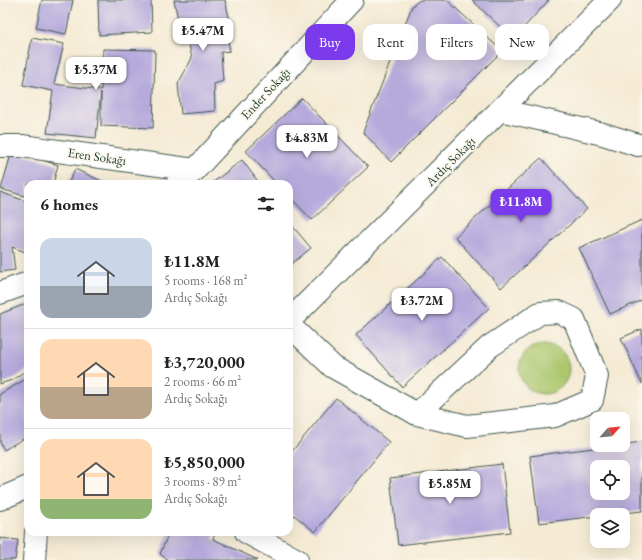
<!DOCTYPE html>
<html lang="en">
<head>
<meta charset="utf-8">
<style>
	body { margin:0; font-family:"EB Garamond",serif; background:#f6f6f6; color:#222; height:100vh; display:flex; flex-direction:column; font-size:15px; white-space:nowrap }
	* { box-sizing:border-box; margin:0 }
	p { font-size:13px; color:#767676 }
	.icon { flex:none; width:22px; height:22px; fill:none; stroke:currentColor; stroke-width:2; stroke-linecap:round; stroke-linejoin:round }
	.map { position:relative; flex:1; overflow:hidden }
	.panel { position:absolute; left:24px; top:180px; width:269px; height:356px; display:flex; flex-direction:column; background:#fff; border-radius:12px; box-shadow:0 4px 16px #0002 }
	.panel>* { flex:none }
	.hud { position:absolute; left:305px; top:24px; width:277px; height:36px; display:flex; gap:8px }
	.needle { width:26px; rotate:63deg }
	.tools { position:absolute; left:590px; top:412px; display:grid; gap:8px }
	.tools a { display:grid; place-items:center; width:40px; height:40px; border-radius:8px; background:#fff; box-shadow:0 4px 16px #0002; font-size:20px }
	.price { position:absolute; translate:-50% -34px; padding:0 9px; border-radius:8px; background:#fff; color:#222; font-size:13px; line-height:26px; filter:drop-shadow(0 1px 2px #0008) }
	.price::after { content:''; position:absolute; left:50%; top:24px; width:12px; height:9px; margin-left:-6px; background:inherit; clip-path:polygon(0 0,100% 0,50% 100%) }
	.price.selected { background:#7c3aed; color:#fff }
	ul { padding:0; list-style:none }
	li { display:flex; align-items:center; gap:12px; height:100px; padding:0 16px }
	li+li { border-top:1px solid #e0e0e0 }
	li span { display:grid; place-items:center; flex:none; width:112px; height:80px; border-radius:12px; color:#555 }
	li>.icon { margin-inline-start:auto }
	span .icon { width:48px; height:48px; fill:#fffc; stroke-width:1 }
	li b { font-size:17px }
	h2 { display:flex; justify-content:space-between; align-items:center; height:48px; padding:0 16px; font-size:17px }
	.tag { padding:0 14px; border-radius:12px; background:#fff; box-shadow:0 4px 16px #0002; font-size:14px; line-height:36px }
	.tag.selected { background:#7c3aed; color:#fff }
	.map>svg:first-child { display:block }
	.green { fill:#abc66c; stroke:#658250 }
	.building { fill:#b6aadc; fill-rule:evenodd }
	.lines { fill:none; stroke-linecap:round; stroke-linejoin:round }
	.minor-casing { stroke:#3f574c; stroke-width:24 }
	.minor { stroke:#fff; stroke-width:22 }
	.labels { text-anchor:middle; stroke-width:3.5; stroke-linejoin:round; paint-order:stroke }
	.street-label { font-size:13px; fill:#1f3d34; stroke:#fbf7ec }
</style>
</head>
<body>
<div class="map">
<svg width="642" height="560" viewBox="0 0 642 560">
	<rect width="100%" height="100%" fill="#fbf7ec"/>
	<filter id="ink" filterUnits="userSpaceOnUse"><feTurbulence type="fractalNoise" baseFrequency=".025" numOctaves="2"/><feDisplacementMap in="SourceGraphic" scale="8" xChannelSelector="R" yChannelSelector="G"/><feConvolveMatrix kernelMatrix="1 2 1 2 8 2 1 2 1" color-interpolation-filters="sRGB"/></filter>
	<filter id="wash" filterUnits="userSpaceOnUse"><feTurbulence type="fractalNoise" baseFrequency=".012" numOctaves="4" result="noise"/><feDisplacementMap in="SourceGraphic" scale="16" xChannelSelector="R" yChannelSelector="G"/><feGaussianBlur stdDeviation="0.9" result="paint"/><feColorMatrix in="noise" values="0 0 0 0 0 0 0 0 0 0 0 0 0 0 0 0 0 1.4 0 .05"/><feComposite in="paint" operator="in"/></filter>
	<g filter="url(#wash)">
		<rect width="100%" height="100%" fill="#f5ebd5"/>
		<circle class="green" cx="544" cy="369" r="25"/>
		<g id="blocks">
			<g class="building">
				<path d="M42,0H73L66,34L36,28Z"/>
				<path d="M98,0H151L152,32L99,35Z"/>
				<path d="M174,0H225L232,30L226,31L230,51L221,52L223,81L214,84L215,111L181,114L178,84L192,58L186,31L181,34Z"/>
				<path d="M420,0H447L502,51L391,162L363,132L412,6Z"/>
				<path d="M472,0H549L513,39Z"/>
				<path d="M32,38L64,44L54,84L101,90L103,49L155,50L153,128L101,126V92L96,138L47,133L53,91L23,85Z"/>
				<path d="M302,98L368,167L312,220L289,196V184H277L246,151Z"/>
				<path d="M12,151L58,165L53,184H28V197L1,189Z"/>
				<path d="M541,158L587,209L501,288L455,237Z"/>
				<path d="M242,160L260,184H211Z"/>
				<path d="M75,169L106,183V184H68Z"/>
				<path d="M0,192L28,202V253L12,247L15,270L0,272Z"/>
				<path d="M642,220V300L610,314L579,248Z"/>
				<path d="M289,222L311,248L289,266Z"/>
				<path d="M442,257L489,308L402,387L356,335Z"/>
				<path d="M28,303V369L12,380L0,384V314Z"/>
				<path d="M642,329V384L621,338Z"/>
				<path d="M28,378V436L4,450L0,442V394Z"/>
				<path d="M336,398L389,442L315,532L289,511V455Z"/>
				<path d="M642,442V511L607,515H597V516L539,523L530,456ZM597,467H623V493H597Z"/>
				<path d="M502,464L510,532L398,545L390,478Z"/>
				<path d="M169,532H212L215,533L213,539L258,560H168L160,554Z"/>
				<path d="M0,538L18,540L15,560H0Z"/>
			</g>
		</g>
	</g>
	<g filter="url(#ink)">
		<use href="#blocks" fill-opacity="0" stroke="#3f574c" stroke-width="1"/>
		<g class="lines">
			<g class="minor-casing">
				<g id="minor">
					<path d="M500,110L603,134L638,145"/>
					<path d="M0,146H22L195,170"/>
					<path d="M177,184L195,170L352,0"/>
					<path d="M0,293L28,283"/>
					<path d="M559,312L574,319L597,376L592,400L555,416L467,426L417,414L489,347L540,313Z"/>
					<path d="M289,321L610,0"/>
					<path d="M289,325L333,367L417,414"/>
					<path d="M0,499L28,487"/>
					<path d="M246,532L297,560"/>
					<path d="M34,560L36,532"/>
				</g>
			</g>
			<use href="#minor" class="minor"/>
		</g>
	</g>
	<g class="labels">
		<g class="street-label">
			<text transform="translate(265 93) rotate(-47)" y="5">Ender Sokağı</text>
			<text transform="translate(97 156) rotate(8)" y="5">Eren Sokağı</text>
			<text transform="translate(450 161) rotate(-45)" y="5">Ardıç Sokağı</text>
		</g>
	</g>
</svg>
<div class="tools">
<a><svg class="needle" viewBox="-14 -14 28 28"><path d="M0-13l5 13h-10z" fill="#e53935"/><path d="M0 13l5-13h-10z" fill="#767676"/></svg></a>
<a><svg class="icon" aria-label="locate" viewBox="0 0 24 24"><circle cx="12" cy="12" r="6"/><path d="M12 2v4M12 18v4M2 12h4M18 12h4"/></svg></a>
<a><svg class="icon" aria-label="layers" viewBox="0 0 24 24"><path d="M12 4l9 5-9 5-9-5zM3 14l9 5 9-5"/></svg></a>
</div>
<b class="price" style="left:203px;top:52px">₺5.47M</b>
<b class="price" style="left:96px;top:91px">₺5.37M</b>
<b class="price" style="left:307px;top:159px">₺4.83M</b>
<b class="price selected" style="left:521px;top:223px">₺11.8M</b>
<b class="price" style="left:422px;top:322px">₺3.72M</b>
<b class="price" style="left:450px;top:505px">₺5.85M</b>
<div class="hud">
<a class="tag selected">Buy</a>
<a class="tag">Rent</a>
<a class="tag">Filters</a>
<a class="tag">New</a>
</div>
<section class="panel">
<h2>6 homes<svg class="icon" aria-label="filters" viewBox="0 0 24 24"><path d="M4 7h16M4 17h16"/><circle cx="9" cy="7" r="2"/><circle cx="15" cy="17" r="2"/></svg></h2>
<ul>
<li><span style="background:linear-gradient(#c9d6e8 60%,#9aa5b1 0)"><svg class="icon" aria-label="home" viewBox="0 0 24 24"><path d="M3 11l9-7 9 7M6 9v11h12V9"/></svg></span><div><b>₺11.8M</b><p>5 rooms · 168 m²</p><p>Ardıç Sokağı</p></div></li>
<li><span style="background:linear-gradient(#ffd9b3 60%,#b9a48a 0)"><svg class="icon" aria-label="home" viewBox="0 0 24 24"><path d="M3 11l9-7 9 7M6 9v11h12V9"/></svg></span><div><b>₺3,720,000</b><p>2 rooms · 66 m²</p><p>Ardıç Sokağı</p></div></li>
<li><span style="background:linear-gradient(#ffd9b3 75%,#8fb573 0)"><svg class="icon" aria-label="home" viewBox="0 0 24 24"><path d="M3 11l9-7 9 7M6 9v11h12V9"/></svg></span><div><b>₺5,850,000</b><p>3 rooms · 89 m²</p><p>Ardıç Sokağı</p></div></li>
</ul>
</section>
</div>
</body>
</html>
